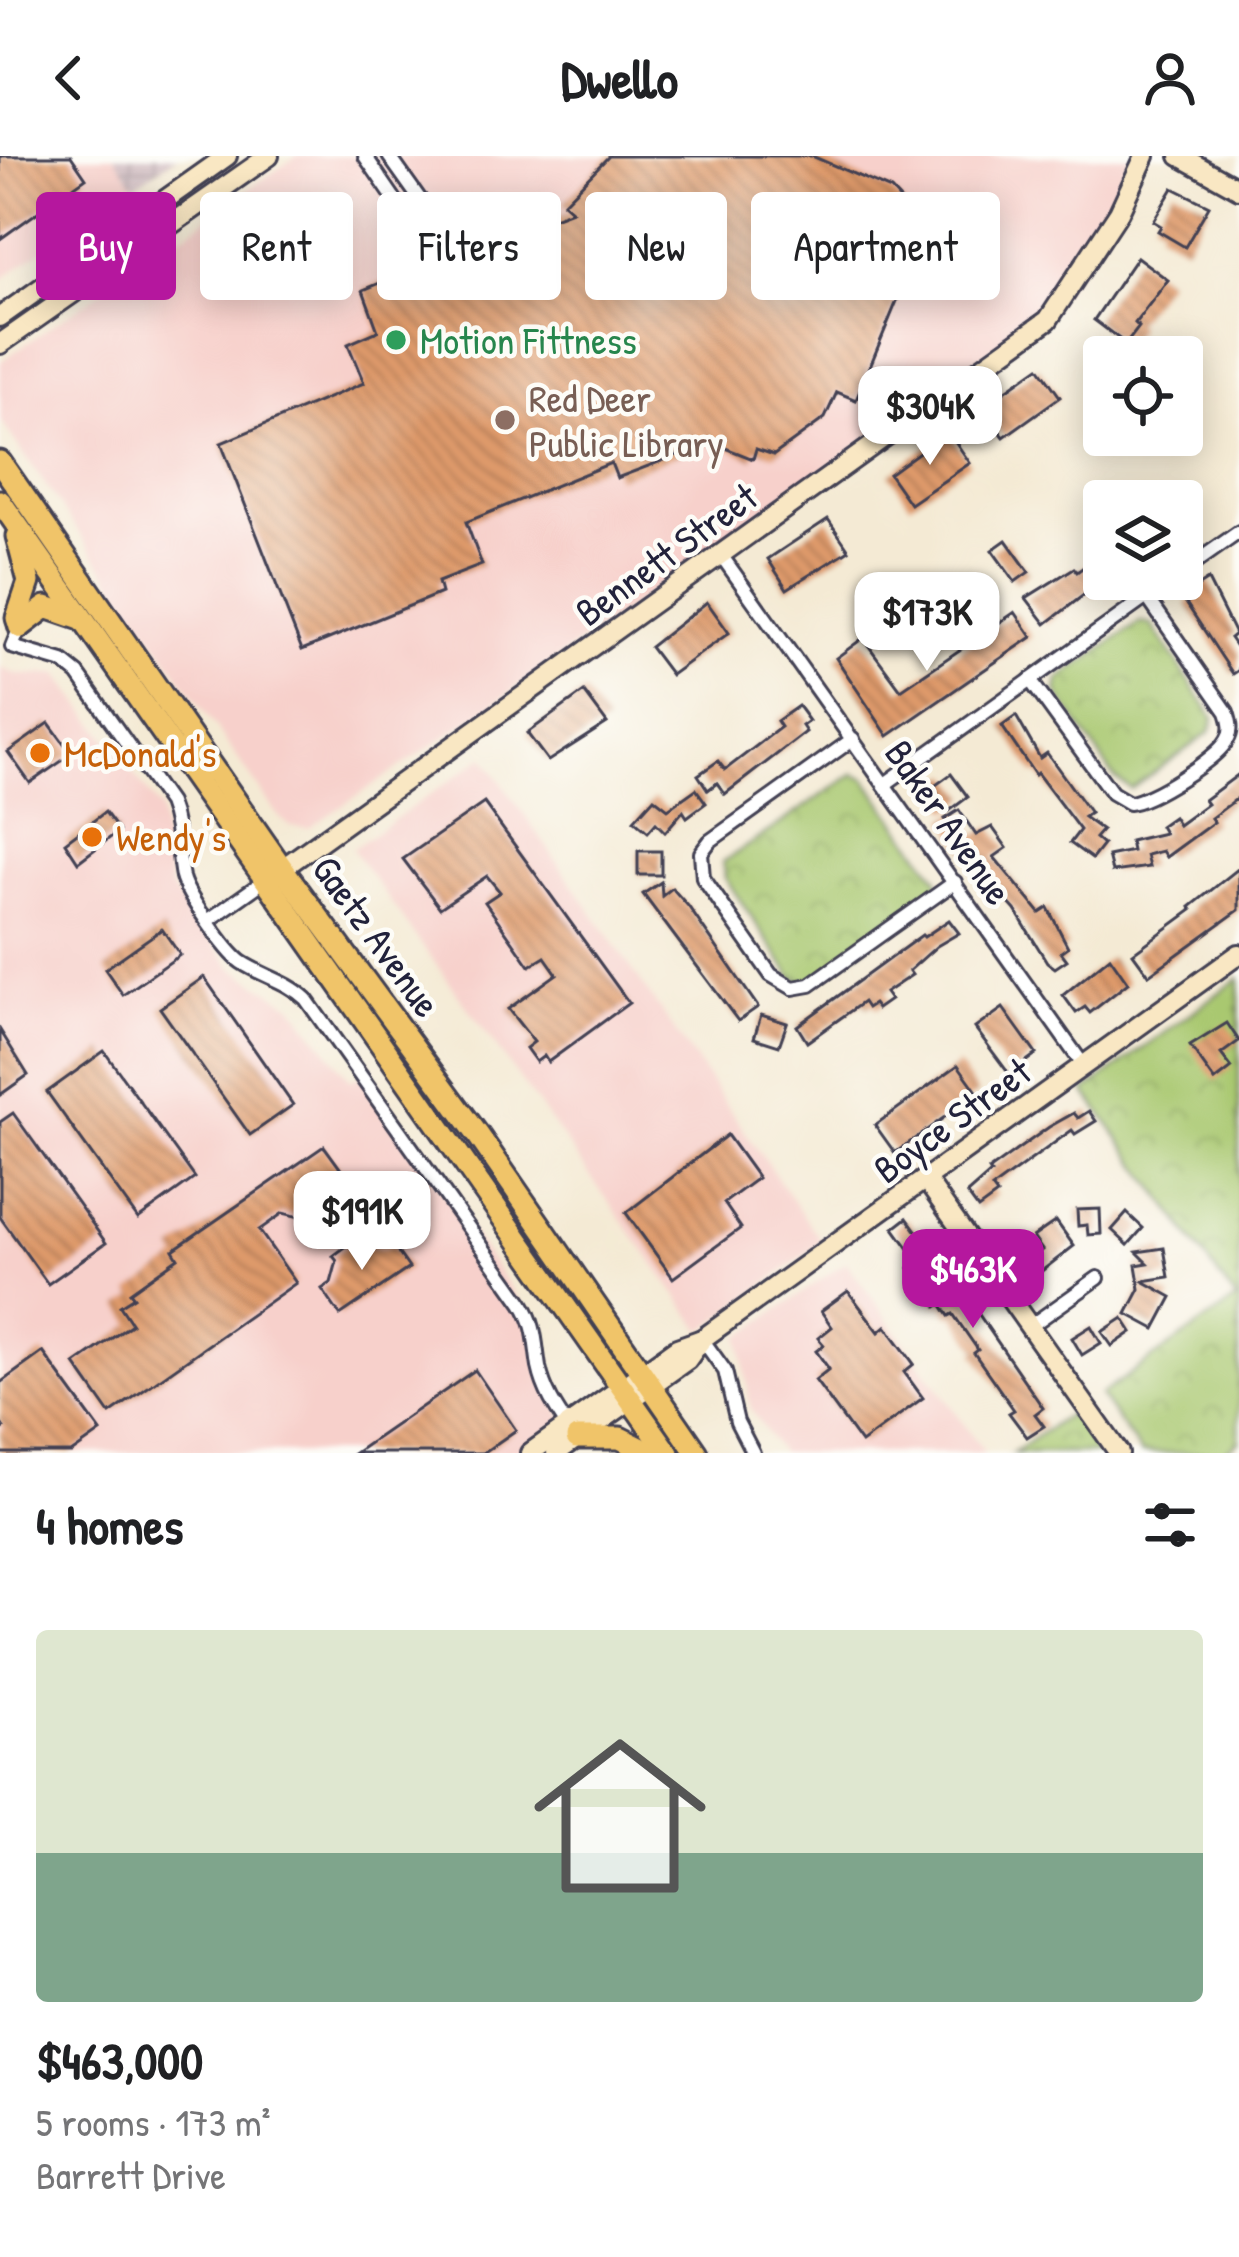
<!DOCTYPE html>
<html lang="en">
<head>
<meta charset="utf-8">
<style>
	body { margin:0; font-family:"Patrick Hand",sans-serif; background:#f6f6f6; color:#202124; height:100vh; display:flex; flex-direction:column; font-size:45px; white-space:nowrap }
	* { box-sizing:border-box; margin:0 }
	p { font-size:39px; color:#757577 }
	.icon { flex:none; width:66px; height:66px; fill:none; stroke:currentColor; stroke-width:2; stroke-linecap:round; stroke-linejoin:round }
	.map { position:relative; height:1297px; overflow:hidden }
	.side { display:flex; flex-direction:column; background:#fff; flex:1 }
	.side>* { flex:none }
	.top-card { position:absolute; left:36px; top:36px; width:1167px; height:108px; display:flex; gap:24px }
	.buttons { position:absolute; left:1083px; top:180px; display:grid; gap:24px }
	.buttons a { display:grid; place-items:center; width:120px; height:120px; border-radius:12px; background:#fff; box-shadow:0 6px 30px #0003; font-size:60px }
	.price { position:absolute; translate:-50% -102px; padding:0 27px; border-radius:24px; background:#fff; color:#222; font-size:39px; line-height:78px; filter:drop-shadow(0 3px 6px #0008) }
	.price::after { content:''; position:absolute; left:50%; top:72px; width:36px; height:27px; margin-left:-18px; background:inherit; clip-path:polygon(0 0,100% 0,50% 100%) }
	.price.current { background:#b5179e; color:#fff }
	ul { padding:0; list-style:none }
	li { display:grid; align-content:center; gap:24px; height:636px; padding:0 36px }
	li span { display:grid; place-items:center; height:372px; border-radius:12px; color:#555 }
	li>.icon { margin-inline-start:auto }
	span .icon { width:216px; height:216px; fill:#fffc; stroke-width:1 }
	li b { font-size:51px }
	h2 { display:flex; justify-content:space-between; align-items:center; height:144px; padding:0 36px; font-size:51px }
	.chip { padding:0 42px; border-radius:12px; background:#fff; box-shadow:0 6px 30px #0003; font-size:42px; line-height:108px }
	.chip.current { background:#b5179e; color:#fff }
	header { display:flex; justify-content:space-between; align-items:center; height:156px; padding:0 36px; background:#fff; font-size:54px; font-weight:800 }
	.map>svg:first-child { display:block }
	.built { fill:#f7d0cb }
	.industrial { fill:url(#industrial-grid) }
	.park { fill:url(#park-crowns); stroke:#667555; stroke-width:3 }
	.building { fill:url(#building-back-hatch) }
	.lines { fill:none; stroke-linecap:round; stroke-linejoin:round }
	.street-casing { stroke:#424052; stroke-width:18 }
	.secondary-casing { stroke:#424052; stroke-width:24 }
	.primary-casing { stroke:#424052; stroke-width:27 }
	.street { stroke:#fff; stroke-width:12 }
	.secondary { stroke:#f9e7c3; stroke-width:18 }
	.primary { stroke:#f0c469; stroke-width:21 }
	.leisure-dot { fill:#2e9e5b; stroke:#fdfcf7; stroke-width:4.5 }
	.education-dot { fill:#8d6e63; stroke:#fdfcf7; stroke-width:4.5 }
	.food-dot { fill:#e8710a; stroke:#fdfcf7; stroke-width:4.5 }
	.labels { text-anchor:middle; stroke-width:9; stroke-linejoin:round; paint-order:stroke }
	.leisure-label { font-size:39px; fill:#27864d; stroke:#fdfcf7; text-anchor:start }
	.education-label { font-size:39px; fill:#785e54; stroke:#fdfcf7; text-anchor:start }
	.street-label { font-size:39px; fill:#22223b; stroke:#fdfcf7 }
	.food-label { font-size:39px; fill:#c56008; stroke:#fdfcf7; text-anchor:start }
</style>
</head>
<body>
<header><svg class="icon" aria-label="back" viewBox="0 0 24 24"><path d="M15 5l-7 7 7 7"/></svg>Dwello<svg class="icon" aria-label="person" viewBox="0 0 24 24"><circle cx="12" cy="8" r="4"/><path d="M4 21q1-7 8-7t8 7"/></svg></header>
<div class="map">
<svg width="1239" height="1297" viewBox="0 0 1239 1297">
	<defs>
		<pattern id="industrial-grid" width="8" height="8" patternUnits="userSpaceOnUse" patternTransform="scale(3)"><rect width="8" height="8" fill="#d2bec2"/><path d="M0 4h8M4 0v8" fill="none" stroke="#b4a3a8"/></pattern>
		<pattern id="park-crowns" width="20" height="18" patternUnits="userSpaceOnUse" patternTransform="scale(3)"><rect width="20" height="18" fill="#a9c86f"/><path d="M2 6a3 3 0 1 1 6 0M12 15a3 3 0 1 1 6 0" fill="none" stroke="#91ac61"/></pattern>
		<pattern id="building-back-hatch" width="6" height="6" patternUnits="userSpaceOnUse" patternTransform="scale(3)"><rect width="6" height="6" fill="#de9a6b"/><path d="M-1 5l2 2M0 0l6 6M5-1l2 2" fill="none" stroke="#b47d59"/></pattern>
	</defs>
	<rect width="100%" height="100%" fill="#fdfcf7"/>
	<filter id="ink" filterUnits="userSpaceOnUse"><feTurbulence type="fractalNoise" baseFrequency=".00833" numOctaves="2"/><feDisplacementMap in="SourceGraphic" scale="24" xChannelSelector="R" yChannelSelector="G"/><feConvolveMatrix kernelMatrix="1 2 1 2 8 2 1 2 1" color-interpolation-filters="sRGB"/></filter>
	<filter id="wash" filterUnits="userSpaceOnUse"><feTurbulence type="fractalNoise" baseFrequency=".004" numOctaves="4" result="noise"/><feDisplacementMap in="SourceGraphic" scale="48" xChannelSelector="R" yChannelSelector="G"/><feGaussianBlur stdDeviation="2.7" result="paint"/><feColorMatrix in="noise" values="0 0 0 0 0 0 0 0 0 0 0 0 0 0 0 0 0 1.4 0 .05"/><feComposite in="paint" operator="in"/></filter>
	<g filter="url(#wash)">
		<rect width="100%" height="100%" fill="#f4ead4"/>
		<g class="built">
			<path d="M0,0H114L135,29L0,124Z"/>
			<path d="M297,0H1131L1077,115L1055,147L1032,166L485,554L309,672L290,670L278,660L0,264V206Z"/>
			<path d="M0,512L19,519L58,518L160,653L170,731L176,739L233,812L293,850L351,925L361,919L532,1163L539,1211L568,1270L530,1297H0Z"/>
			<path d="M484,601L822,1086L703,1175L352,693Z"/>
			<path d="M846,1106L985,1297H781L751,1254L740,1181Z"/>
		</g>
		<path class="industrial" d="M114,0H178L135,29Z"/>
		<g class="park">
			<path d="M1141,466L1152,469L1214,562L1210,576L1131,633L1114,621L1057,536L1059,523Z"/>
			<path d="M854,618L865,622L938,723L937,739L812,828L793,822L725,722L723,706Z"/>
			<path d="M1239,822V1285L1223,1297H1141L1100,1239L1236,1144L1085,935Z"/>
			<path d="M1073,1255L1104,1297H1013Z"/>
		</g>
		<g id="blocks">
			<g class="building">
				<path d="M0,0H71L86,22L0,83Z"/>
				<path d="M609,0H812L891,34L907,51L888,92L906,123L856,244L837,236L825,262L774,299L756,293L753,303L711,286L617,322L611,307L466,366L482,409L438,426L441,437L302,494L221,287L364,227L348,188L378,175L363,134L525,67L535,69L572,55L563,47Z"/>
				<path d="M1173,32L1209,50L1185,91L1158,75L1161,70L1153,65Z"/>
				<path d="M1137,101L1168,124L1135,167L1139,171L1126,188L1094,164Z"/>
				<path d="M1039,211L1060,241L1004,281L982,251Z"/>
				<path d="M948,275L970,307L910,348L889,318Z"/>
				<path d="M828,363L849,394L787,433L768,403Z"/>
				<path d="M1006,384L1029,416L1015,426L992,394Z"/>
				<path d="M1104,396V423H1116L1093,441L1089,435L1046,468L1026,442L1074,412L1077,416Z"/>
				<path d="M1208,424L1235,478L1230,482L1239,495V514L1233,518L1186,447L1196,441L1192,434Z"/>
				<path d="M707,446L729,477L671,519L650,491Z"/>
				<path d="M1015,456L1032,481L888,580L836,502L863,482L901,534Z"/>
				<path d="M584,536L607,567L548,605L527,577Z"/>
				<path d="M798,550L809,565L802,570L806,576L725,638L717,627L708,634L698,619L718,605L725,614L781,571L777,565Z"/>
				<path d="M1016,560L1040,602L1047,597L1090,657L1084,661L1102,674L1095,682L1103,689L1092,703L1070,687L1080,674L1037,617L1035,619L1002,570Z"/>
				<path d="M49,567L72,598L30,627L8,596Z"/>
				<path d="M951,618L968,641L949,655L933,631Z"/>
				<path d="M1239,618V641L1211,662L1214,666L1166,701L1162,695L1146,699L1149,711L1112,716L1108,700L1132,695L1130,685L1164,677L1160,670L1173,661L1178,669L1207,648L1204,644Z"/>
				<path d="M696,633L706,647L687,661L683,655L665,676L656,667L648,676L634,664L654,642L668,653Z"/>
				<path d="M484,647L629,847L548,906L544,900L536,906L526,892L534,886L508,853L557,818L545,801L530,810L485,746L500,736L487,720L440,752L403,703Z"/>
				<path d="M959,654L976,679L992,671L1007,692L994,701L1040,757L1048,752L1068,791L1061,796L1067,804L1055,812L1047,806L1015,754L997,734L995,736L961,690L945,663Z"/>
				<path d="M105,656L119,675L78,706L65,686Z"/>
				<rect x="638" y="695" width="23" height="24"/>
				<path d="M1239,712V754L1149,819L1133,797L1192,754L1190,751Z"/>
				<path d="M661,726L662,740L672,732L688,750L758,851L738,865L643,738Z"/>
				<path d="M949,764L959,777L937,790L909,815L912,819L885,837L890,844L877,853L873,848L867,852L863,846L807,886L797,870L922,779L924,781Z"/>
				<path d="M162,773L180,799L123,839L105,813Z"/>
				<path d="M1110,801L1128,827L1090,857L1085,851L1076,857L1063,839Z"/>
				<path d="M204,821L293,949L250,979L160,852Z"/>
				<path d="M1003,852L1036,898L1009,918L975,872Z"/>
				<path d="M761,859L787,867L779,890L754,882Z"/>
				<path d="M1227,867L1239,885L1221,898L1232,912L1215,925L1190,890Z"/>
				<path d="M0,874L28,919L0,939Z"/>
				<path d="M104,895L195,1022L138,1063L47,936Z"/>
				<path d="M958,909L978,937L895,997L875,969Z"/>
				<path d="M1089,955L1096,965L1075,978L1072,974L992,1032L997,1039L978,1053L967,1038L991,1017L989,1014L1049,971L1074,957L1078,962Z"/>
				<path d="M13,957L106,1087L48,1128L0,1061V966Z"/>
				<path d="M727,979L758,1022L724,1047L741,1072L673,1122L626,1057Z"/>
				<path d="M324,990L340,1012L332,1018L333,1046L308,1063L283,1057L259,1074L296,1127L110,1258L75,1208L132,1168L120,1150L134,1141L130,1136L178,1102L173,1094Z"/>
				<path d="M1100,1053L1101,1078L1088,1079L1087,1069L1078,1070L1077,1054Z"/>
				<path d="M1127,1057L1143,1072L1128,1089L1112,1074Z"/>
				<path d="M907,1062L937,1103L932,1106L944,1122L951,1118L1043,1252L1035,1258L1044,1270L1027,1281L1009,1257L1014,1254L974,1197L978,1194L953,1158L949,1160L941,1148L937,1151L909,1112L918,1105L894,1072Z"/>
				<path d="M1056,1065L1074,1090L1030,1124L1020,1110L1042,1094L1033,1081Z"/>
				<path d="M356,1083L360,1088L385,1092L392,1088L409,1112L340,1159L322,1133L331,1127L337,1105L333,1100Z"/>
				<path d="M1164,1092L1169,1121L1143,1125L1172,1141L1155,1173L1127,1158L1140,1133L1136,1109L1148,1107L1137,1096Z"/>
				<path d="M848,1135L879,1176L886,1170L914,1208L904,1216L923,1242L861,1287L815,1224L829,1213L816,1195L824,1189L818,1182L832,1171L821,1155Z"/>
				<path d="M1123,1162L1132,1176L1112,1190L1102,1176Z"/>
				<path d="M1091,1170L1101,1187L1082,1199L1072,1182Z"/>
				<path d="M43,1196L101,1276L71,1297H0V1276L4,1272L0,1266V1227Z"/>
				<path d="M475,1214L516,1274L483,1297H355Z"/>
			</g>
		</g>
	</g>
	<g filter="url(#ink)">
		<use href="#blocks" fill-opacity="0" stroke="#424052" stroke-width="3"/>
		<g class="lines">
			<g class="street-casing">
				<g id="street">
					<path d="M365,0L428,92"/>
					<path d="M389,0L448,83"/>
					<path d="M721,399L1084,910"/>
					<path d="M1182,416L1239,376"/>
					<path d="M20,471L12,491L63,506L78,518L169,647C179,672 177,695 182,721C186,738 226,795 241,806C262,820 287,825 306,843L522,1147C536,1169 535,1186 539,1211C544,1235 556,1253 569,1272"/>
					<path d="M1030,524L1112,637L1129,647C1149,646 1217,603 1227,584C1233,575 1230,565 1227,556L1147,441"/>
					<path d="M853,583L710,685L701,697L703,722L771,819L793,832L810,829L955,726"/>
					<path d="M885,628L1172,423"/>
					<path d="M209,764L264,725"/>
					<path d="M1029,1171L1098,1122"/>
					<path d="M702,1183L725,1215L737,1266L753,1297"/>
				</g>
			</g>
			<g class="secondary-casing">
				<g id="secondary">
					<path d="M1180,0L1239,33"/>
					<path d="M0,161L227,0"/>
					<path d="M0,188L269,0"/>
					<path d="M273,719L1048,164L1119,56L1145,0"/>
					<path d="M926,1024L1119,1297"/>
					<path d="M530,1297L677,1192L702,1183L1239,798"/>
					<path d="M556,1297L687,1204L702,1183"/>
				</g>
			</g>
			<g class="primary-casing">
				<g id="primary">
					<path d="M0,306L282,712L478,979L697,1297"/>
					<path d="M0,345L668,1297"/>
					<path d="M17,380L29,426L17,462L20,471"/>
					<path d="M20,471L46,451L81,463"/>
					<path d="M577,1282H620L650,1297"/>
				</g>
			</g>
			<use href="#street" class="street"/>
			<use href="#secondary" class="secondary"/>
			<use href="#primary" class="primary"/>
		</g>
	</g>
	<circle class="leisure-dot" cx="396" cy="184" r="12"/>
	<circle class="education-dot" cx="505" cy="264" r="12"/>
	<g class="food-dot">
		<circle cx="40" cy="597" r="12"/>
		<circle cx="92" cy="681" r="12"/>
	</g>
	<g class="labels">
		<g class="leisure-label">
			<text x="420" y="198">Motion Fittness</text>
		</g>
		<g class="education-label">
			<text x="529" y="256">Red Deer<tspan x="529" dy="45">Public Library</tspan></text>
		</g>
		<g class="street-label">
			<text transform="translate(666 398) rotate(-36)" y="14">Bennett Street</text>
			<text transform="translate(949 666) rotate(55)" y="14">Baker Avenue</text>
			<text transform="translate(377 780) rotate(54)" y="14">Gaetz Avenue</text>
			<text transform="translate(952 964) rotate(-36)" y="14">Boyce Street</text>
		</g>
		<g class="food-label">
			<text x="64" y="611">McDonald's</text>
			<text x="116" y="695">Wendy's</text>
		</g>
	</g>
</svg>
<div class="buttons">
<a><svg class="icon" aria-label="locate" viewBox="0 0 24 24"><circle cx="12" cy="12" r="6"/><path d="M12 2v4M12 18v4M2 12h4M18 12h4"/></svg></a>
<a><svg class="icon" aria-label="layers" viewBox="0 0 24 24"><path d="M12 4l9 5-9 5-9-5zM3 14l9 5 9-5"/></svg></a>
</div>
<b class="price" style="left:930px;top:312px">$304K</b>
<b class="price" style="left:927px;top:518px">$173K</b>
<b class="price" style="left:362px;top:1117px">$191K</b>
<b class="price current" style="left:973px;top:1175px">$463K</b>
<div class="top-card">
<a class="chip current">Buy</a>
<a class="chip">Rent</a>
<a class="chip">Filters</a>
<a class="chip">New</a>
<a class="chip">Apartment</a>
</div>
</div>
<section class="side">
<h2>4 homes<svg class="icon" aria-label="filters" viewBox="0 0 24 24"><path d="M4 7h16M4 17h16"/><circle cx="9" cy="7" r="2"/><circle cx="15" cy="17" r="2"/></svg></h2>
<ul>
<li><span style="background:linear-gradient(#dfe7d0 60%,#7fa58c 0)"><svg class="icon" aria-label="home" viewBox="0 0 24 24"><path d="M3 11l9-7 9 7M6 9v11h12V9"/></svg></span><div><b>$463,000</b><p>5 rooms · 173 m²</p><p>Barrett Drive</p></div></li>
</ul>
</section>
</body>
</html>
